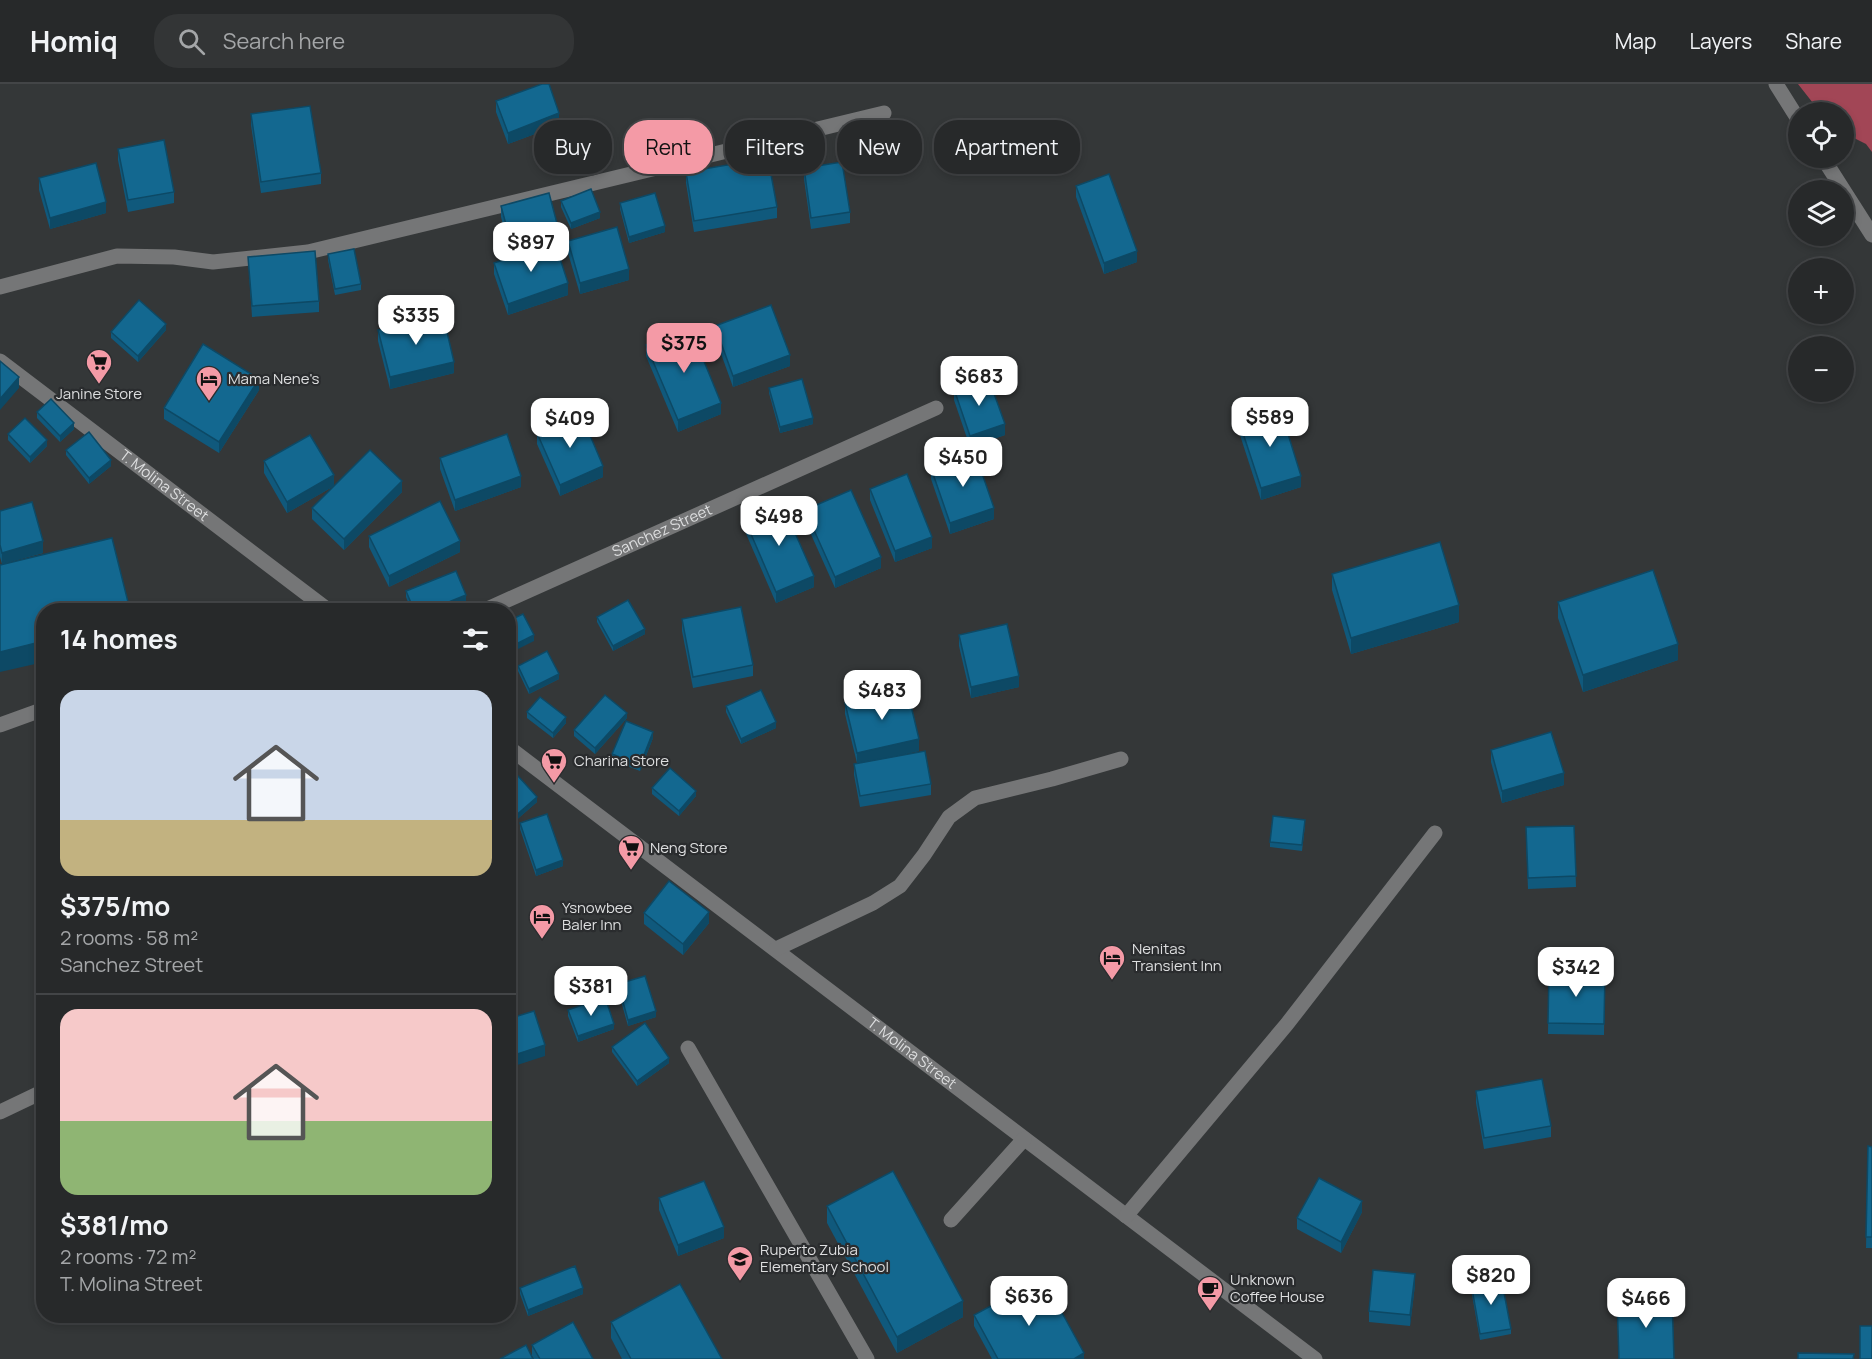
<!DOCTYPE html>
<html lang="en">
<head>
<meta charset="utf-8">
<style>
	body { margin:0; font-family:Manrope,sans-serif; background:#333536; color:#f1f3f6; height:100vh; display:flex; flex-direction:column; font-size:22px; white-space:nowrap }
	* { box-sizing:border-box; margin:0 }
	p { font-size:20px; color:#a4a6a8 }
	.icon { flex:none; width:33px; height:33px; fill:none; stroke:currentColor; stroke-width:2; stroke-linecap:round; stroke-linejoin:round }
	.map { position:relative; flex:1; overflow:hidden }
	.drawer { position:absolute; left:36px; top:519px; width:480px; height:720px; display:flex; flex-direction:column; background:#27292a; border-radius:24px; box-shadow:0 3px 9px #0003,0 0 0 2px #434547 }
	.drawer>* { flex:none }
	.banner { position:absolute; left:534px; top:36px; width:570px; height:54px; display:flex; gap:12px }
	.fabs { position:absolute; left:1788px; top:18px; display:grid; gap:12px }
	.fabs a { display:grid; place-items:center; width:66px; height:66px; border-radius:50%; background:#27292a; box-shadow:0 3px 9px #0003,0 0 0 2px #434547; font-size:30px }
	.price { position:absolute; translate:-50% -51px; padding:0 14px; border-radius:12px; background:#fff; color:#222; font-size:20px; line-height:39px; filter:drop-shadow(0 2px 3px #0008) }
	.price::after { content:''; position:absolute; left:50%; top:36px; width:18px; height:14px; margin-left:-9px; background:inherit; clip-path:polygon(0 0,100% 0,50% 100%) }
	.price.current { background:#f49aa6; color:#111 }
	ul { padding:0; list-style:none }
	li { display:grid; align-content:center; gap:12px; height:318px; padding:0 24px }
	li+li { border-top:2px solid #434547 }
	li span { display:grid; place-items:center; height:186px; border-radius:18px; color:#555 }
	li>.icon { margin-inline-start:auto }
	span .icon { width:108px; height:108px; fill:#fffc; stroke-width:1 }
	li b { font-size:26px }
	h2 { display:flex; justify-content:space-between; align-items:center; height:72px; padding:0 24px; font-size:26px }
	.tag { padding:0 21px; border-radius:24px; background:#27292a; box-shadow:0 3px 9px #0003,0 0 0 2px #434547; font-size:21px; line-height:54px }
	.tag.current { background:#f49aa6; color:#111 }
	header { display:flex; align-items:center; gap:36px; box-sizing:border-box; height:84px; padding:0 30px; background:#27292a; border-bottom:2px solid #434547 }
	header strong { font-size:28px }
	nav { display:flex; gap:33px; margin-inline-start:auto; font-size:21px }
	.search { width:420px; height:54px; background:#333536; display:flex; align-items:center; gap:15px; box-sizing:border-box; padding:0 21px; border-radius:24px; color:#a4a6a8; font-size:22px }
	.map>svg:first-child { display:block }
	.water { fill:#a24656 }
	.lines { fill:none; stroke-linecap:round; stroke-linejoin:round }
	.minor { stroke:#757677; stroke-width:15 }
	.wall { fill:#10597c }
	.shaded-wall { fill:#0d4965 }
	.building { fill:#136890; stroke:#0d4965; stroke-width:1.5 }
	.labels { text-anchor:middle; stroke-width:4.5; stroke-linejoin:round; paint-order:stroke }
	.poi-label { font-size:15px; fill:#dddedf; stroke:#2a2c2e; text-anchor:start }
	.street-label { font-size:15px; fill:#dddedf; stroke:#2a2c2e }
</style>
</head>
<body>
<header>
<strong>Homiq</strong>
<div class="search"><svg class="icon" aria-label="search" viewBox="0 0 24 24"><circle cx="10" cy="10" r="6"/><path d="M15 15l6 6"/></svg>Search here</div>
<nav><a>Map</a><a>Layers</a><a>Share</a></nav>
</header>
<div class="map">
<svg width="1872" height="1275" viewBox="0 0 1872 1275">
	<rect width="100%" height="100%" fill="#343738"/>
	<path class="water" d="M1798,0H1872V68L1866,60L1844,49V28H1820Z"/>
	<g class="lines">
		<g class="minor">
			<path d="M1776,0L1798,35"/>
			<path d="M1823,74L1872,151"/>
			<path d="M0,203L117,172L174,173L213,178L308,168L884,29"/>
			<path id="s1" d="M0,277L328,526"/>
			<path id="s2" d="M485,526L936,324"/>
			<path d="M0,641L44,625"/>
			<path id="s3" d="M508,663L1315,1275"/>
			<path d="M776,865L873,819L900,802L924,771L949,733L975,714L1052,695L1121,675"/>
			<path d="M688,964L867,1275"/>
			<path d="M0,1028L44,1007"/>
			<path d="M1126,1132L1287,940L1435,749"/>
			<path d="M951,1136L1024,1055"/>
		</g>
	</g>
	<g class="wall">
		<path d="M496,17L559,41L508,60L496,28Z"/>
		<path d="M251,30L321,89V100L261,109L251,41Z"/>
		<path d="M118,65L174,108V119L128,128L118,76Z"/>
		<path d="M804,84L850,128V139L811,145L804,95Z"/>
		<path d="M686,88L777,123V134L694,148L686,99Z"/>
		<path d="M39,94L106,129L50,145L39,106Z"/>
		<path d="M1076,102L1137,178L1104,190L1076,113Z"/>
		<path d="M561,117L600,134L571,145L561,123Z"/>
		<path d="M620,119L665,148L629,159L620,125Z"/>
		<path d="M501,122L559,158L555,159L568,211L508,231L494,190V179L549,161L511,171L501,133Z"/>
		<path d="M568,157L629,196L580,210L568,169Z"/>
		<path d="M328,170L361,200V206L335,211L328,176Z"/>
		<path d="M248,173L319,217V228L252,233Z"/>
		<path d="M715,242L790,282L733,303L715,253Z"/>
		<path d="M166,246L138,278L111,254V248Z"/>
		<path d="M378,246L454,289L390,305L378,257Z"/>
		<path d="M646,261L721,330L678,348L646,272Z"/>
		<path d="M769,304L813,340L780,349L769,309Z"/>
		<path d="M954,305L1005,351L970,363L954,316Z"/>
		<path d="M259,306L219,369L164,335V324Z"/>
		<path d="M37,328L74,345L60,358L37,334Z"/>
		<path d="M1239,337L1301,403L1261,416L1239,348Z"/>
		<path d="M537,349L603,393L560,412L537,360Z"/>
		<path d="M8,350L47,362L30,379L8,356Z"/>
		<path d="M66,366L111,382L89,400L66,371Z"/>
		<path d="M440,374L521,403L455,427L440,385Z"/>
		<path d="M264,377L334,402L402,408L344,466L312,435V424L334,402L287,429L264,389Z"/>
		<path d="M931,384L994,435L950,450L931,395Z"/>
		<path d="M870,405L932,464L895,478L870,416Z"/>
		<path d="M805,426L881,484L835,504L805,437Z"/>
		<path d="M0,427L43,469L2,480L0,473Z"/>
		<path d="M744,434L814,503L776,519L744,445Z"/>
		<path d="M369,452L460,468L389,503L369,463Z"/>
		<path d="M1332,490L1459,538L1351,570L1332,506Z"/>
		<path d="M406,507L466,517L443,526H411L406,513Z"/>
		<path d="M1558,518L1678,576L1583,608L1558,534Z"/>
		<path d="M597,533L645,550L613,567L597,538Z"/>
		<path d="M682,535L753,581V592L693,604L682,547Z"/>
		<path d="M959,551L1019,603L971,614L959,562Z"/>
		<path d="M518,582L559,595L529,610L518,587Z"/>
		<path d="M845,619L919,667L886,674L931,700V711L860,723L854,691V680L857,679L845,630Z"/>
		<path d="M726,622L776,644L741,660L726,628Z"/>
		<path d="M527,628L566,639L553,654L527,634Z"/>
		<path d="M627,634L595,670L574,652V646Z"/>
		<path d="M653,654L640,687L612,676V670Z"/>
		<path d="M1491,666L1564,701L1502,719L1491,678Z"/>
		<path d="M508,681L537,718L514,738L508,732Z"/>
		<path d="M652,704L696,712L679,732L652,710Z"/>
		<path d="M520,739L563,782L536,792L520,745Z"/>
		<path d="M1305,741L1302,767L1270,763V758Z"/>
		<path d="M1574,742L1576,803L1528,805L1526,754Z"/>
		<path d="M644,829L709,839L683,871L644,840Z"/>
		<path d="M1549,887L1605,888L1604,951L1548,950Z"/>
		<path d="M618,900L656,933L628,942L618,906Z"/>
		<path d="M568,926L614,945L578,958L568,932Z"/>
		<path d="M612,963L669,979L637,1002L612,968Z"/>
		<path d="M1476,1007L1551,1042V1053L1484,1065L1476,1019Z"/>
		<path d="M1868,1062L1872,1063V1164H1866Z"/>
		<path d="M659,1114L724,1154L678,1172L659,1126Z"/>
		<path d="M827,1122L963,1233L897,1269L827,1139Z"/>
		<path d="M1362,1128L1341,1169L1297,1145V1134Z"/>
		<path d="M1471,1199L1511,1245V1250L1480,1256L1471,1205Z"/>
		<path d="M1415,1201L1410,1242L1369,1238V1227Z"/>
		<path d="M520,1204L583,1210L528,1232L520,1210Z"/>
		<path d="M974,1231L1084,1275H992L974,1242Z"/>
		<path d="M611,1238L722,1275H622L611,1254Z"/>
		<path d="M532,1261L593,1275H534L532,1272Z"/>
	</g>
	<g class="shaded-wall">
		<path d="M559,29V41L508,60V49Z"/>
		<path d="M106,118V129L50,145V134Z"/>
		<path d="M600,128V134L571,145V139Z"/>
		<path d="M665,142V148L629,159V153Z"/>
		<path d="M559,147V158L511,171V159Z"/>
		<path d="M1137,167V178L1104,190V179Z"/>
		<path d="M629,185V196L580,210V199Z"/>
		<path d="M568,199V211L508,231V220Z"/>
		<path d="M166,240V246L138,278V272Z"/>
		<path d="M790,271V282L733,303V292Z"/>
		<path d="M454,278V289L390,305V293Z"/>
		<path d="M19,293V304L0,326V315Z"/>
		<path d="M259,295V306L219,369V358Z"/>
		<path d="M721,319V330L678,348V336Z"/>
		<path d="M813,334V340L780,349V343Z"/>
		<path d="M74,339V345L60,358V352Z"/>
		<path d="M1005,340V351L970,363V352Z"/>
		<path d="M47,356V362L30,379V373Z"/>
		<path d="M111,376V382L89,400V394Z"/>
		<path d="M603,382V393L560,412V401Z"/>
		<path d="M334,391V402L287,429V418Z"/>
		<path d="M521,392V403L455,427V416Z"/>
		<path d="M1301,392V403L1261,416V404Z"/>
		<path d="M402,397V408L344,466V455Z"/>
		<path d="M994,424V435L950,450V439Z"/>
		<path d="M932,453V464L895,478V467Z"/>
		<path d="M43,457V469L2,480V469Z"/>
		<path d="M460,457V468L389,503V492Z"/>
		<path d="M881,473V484L835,504V493Z"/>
		<path d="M814,492V503L776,519V508Z"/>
		<path d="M466,511V517L443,526H429Z"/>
		<path d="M1459,521V538L1351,570V554Z"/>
		<path d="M645,545V550L613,567V562Z"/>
		<path d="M534,551V557L508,570V564Z"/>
		<path d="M44,557V578L0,588V568Z"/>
		<path d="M1678,560V576L1583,608V591Z"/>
		<path d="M559,590V595L529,610V605Z"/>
		<path d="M1019,592V603L971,614V603Z"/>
		<path d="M627,629V634L595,670V664Z"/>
		<path d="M566,633V639L553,654V649Z"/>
		<path d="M776,638V644L741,660V655Z"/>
		<path d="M653,648V654L640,687V681Z"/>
		<path d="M919,655V667L857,681V669Z"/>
		<path d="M1564,689V701L1502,719V707Z"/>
		<path d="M696,707V712L679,732V727Z"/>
		<path d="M537,713V718L514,738V733Z"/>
		<path d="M563,776V782L536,792V786Z"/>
		<path d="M709,828V839L683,871V860Z"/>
		<path d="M656,927V933L628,942V936Z"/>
		<path d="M614,940V945L578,958V952Z"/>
		<path d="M545,961V972L508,984V973Z"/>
		<path d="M669,974V979L637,1002V997Z"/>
		<path d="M1362,1117V1128L1341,1169V1158Z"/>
		<path d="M724,1143V1154L678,1172V1161Z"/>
		<path d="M1415,1190V1201L1410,1242V1231Z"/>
		<path d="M583,1204V1210L528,1232V1226Z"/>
		<path d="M963,1217V1233L897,1269V1253Z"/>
		<path d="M1084,1269V1275H1074Z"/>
	</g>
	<g class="building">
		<path d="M542,0H549L559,29L508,49L496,17Z"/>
		<path d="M310,22L321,89L261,98L251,30Z"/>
		<path d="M164,56L174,108L128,116L118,65Z"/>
		<path d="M768,74L777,123L694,137L686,88Z"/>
		<path d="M842,78L850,128L811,134L804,84Z"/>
		<path d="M96,79L106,118L50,134L39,94Z"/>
		<path d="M1109,90L1137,167L1104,179L1076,102Z"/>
		<path d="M591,105L600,128L571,139L561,117Z"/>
		<path d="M549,109L559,147L511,159L501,122Z"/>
		<path d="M655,109L665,142L629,153L620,119Z"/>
		<path d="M617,143L629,185L580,199L568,157Z"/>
		<path d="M555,159L568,199L508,220L494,179Z"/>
		<path d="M354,165L361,200L335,205L328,170Z"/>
		<path d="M315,167L319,217L252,222L248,173Z"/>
		<path d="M139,216L166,240L138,272L111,248Z"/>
		<path d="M771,221L790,271L733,292L715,242Z"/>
		<path d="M443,231L454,278L390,293L378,246Z"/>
		<path d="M690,243L721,319L678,336L646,261Z"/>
		<path d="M203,260L259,295L219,358L164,324Z"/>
		<path d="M0,277L19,293L0,315Z"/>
		<path d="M988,293L1005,340L970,352L954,305Z"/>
		<path d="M802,295L813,334L780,343L769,304Z"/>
		<path d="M51,315L74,339L60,352L37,328Z"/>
		<path d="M1280,324L1301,392L1261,404L1239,337Z"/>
		<path d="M581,330L603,382L560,401L537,349Z"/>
		<path d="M25,334L47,356L30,373L8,350Z"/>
		<path d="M89,348L111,376L89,394L66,366Z"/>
		<path d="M507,350L521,392L455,416L440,374Z"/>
		<path d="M310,351L334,391L287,418L264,377Z"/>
		<path d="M370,366L402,397L344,455L312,424Z"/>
		<path d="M975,369L994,424L950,439L931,384Z"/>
		<path d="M907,390L932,453L895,467L870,405Z"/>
		<path d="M851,406L881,473L835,493L805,426Z"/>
		<path d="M440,417L460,457L389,492L369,452Z"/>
		<path d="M781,417L814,492L776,508L744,434Z"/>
		<path d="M32,418L43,457L2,469L0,461V427Z"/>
		<path d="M112,454L130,526H44V557L0,568V481Z"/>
		<path d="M1440,458L1459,521L1351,554L1332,490Z"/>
		<path d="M1653,486L1678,560L1583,591L1558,518Z"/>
		<path d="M456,487L466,511L429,526H414L406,507Z"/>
		<path d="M628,516L645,545L613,562L597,533Z"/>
		<path d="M741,523L753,581L693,593L682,535Z"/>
		<path d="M523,530L534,551L508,564V537Z"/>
		<path d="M1007,540L1019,592L971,603L959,551Z"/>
		<path d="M547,567L559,590L529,605L518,582Z"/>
		<path d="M907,605L919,655L857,669L845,619Z"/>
		<path d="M761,606L776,638L741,655L726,622Z"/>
		<path d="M605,611L627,629L595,664L574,646Z"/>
		<path d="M540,613L566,633L553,649L527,628Z"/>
		<path d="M626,637L653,648L640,681L612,670Z"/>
		<path d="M1551,648L1564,689L1502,707L1491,666Z"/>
		<path d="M925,667L931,700L860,712L854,680Z"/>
		<path d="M508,681L537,713L514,733L508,726Z"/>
		<path d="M670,684L696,707L679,727L652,704Z"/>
		<path d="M547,730L563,776L536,786L520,739Z"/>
		<path d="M1273,732L1305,736L1302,761L1270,758Z"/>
		<path d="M1574,742L1576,792L1528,794L1526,743Z"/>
		<path d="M669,797L709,828L683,860L644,829Z"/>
		<path d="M1549,887L1605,888L1604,940L1548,939Z"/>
		<path d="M645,892L656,927L628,936L618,900Z"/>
		<path d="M605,913L614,940L578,952L568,926Z"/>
		<path d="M534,927L545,961L508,973V935Z"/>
		<path d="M645,939L669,974L637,997L612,963Z"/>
		<path d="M1542,995L1551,1042L1484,1054L1476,1007Z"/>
		<path d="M1868,1062L1872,1063V1153H1866Z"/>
		<path d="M893,1087L963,1217L897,1253L827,1122Z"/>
		<path d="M1319,1094L1362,1117L1341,1158L1297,1134Z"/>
		<path d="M704,1097L724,1143L678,1161L659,1114Z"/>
		<path d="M575,1182L583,1204L528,1226L520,1204Z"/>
		<path d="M1373,1186L1415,1190L1410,1231L1369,1227Z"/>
		<path d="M1501,1193L1511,1245L1480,1250L1471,1199Z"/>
		<path d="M1043,1194L1084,1269L1074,1275H998L974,1231Z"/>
		<path d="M680,1200L722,1275H631L611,1238Z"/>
		<path d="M1672,1214L1674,1275H1619L1617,1216Z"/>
		<path d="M573,1238L593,1275H540L532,1261Z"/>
		<rect x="1860" y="1242" width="12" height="33"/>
		<path d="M526,1261L533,1275H500Z"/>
		<path d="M1798,1269L1854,1270L1853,1275H1798Z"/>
	</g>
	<defs>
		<g id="supermarket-pin" transform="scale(1.35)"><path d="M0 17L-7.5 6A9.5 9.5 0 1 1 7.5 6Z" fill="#f49aa6" stroke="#2a2c2e"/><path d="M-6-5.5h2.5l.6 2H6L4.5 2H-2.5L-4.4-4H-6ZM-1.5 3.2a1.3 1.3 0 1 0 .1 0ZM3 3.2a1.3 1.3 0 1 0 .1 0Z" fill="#111"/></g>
		<g id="hotel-pin" transform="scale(1.35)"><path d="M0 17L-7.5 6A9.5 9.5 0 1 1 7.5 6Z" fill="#f49aa6" stroke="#2a2c2e"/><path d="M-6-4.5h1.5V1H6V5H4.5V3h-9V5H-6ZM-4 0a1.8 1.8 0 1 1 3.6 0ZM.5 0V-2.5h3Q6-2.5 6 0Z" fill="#111"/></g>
		<g id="school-pin" transform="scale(1.35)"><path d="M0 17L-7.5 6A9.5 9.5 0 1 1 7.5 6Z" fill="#f49aa6" stroke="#2a2c2e"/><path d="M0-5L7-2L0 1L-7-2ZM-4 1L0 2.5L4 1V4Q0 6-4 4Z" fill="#111"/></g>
		<g id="cafe-pin" transform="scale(1.35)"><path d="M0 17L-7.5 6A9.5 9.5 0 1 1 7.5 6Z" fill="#f49aa6" stroke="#2a2c2e"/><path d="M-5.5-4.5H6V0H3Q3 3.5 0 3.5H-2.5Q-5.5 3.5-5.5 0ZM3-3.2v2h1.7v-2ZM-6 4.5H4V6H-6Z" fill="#111"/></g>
	</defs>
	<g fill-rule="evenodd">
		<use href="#supermarket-pin" x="99" y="278"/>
		<use href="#hotel-pin" x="209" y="295"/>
		<use href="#supermarket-pin" x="554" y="677"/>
		<use href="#supermarket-pin" x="631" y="764"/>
		<use href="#hotel-pin" x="542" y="833"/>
		<use href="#hotel-pin" x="1112" y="874"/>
		<use href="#school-pin" x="740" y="1175"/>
		<use href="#cafe-pin" x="1210" y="1205"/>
	</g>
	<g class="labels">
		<g class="poi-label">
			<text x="228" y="300">Mama Nene's</text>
			<text x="99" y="315" text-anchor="middle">Janine Store</text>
			<text x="574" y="682">Charina Store</text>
			<text x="650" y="769">Neng Store</text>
			<text x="562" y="829">Ysnowbee<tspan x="562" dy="17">Baler Inn</tspan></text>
			<text x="1132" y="870">Nenitas<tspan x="1132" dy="17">Transient Inn</tspan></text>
			<text x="760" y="1171">Ruperto Zubia<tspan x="760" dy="17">Elementary School</tspan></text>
			<text x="1230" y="1201">Unknown<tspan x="1230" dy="17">Coffee House</tspan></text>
		</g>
		<g class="street-label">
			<text dy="5" stroke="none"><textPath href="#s1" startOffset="206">T. Molina Street</textPath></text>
			<text dy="5" stroke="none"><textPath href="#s2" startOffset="194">Sanchez Street</textPath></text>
			<text dy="5" stroke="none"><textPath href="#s3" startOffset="507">T. Molina Street</textPath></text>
		</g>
	</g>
</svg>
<div class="fabs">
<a><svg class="icon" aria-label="locate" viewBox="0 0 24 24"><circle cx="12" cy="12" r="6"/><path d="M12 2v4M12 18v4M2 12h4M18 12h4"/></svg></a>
<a><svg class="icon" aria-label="layers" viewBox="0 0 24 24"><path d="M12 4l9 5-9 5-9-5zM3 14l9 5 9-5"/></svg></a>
<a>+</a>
<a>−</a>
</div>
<b class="price" style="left:531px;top:189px">$897</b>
<b class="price" style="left:416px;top:262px">$335</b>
<b class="price current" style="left:684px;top:290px">$375</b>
<b class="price" style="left:979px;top:323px">$683</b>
<b class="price" style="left:1270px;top:364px">$589</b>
<b class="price" style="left:570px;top:365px">$409</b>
<b class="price" style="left:963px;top:404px">$450</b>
<b class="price" style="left:779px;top:463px">$498</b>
<b class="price" style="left:882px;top:637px">$483</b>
<b class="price" style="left:1576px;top:914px">$342</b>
<b class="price" style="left:591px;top:933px">$381</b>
<b class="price" style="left:1491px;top:1222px">$820</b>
<b class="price" style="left:1029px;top:1243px">$636</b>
<b class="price" style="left:1646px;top:1245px">$466</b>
<div class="banner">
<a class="tag">Buy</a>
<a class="tag current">Rent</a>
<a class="tag">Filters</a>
<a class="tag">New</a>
<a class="tag">Apartment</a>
</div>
<section class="drawer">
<h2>14 homes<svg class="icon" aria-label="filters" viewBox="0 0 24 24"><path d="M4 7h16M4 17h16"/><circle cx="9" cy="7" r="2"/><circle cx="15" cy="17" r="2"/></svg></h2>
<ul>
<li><span style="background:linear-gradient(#c9d6e8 70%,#c2b280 0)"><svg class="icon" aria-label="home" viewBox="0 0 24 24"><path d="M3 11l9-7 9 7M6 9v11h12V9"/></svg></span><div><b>$375/mo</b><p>2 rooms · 58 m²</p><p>Sanchez Street</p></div></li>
<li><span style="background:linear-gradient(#f6c9c9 60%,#8fb573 0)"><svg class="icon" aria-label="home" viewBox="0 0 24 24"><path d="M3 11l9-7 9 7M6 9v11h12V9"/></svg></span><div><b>$381/mo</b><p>2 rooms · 72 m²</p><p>T. Molina Street</p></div></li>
</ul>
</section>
</div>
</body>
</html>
